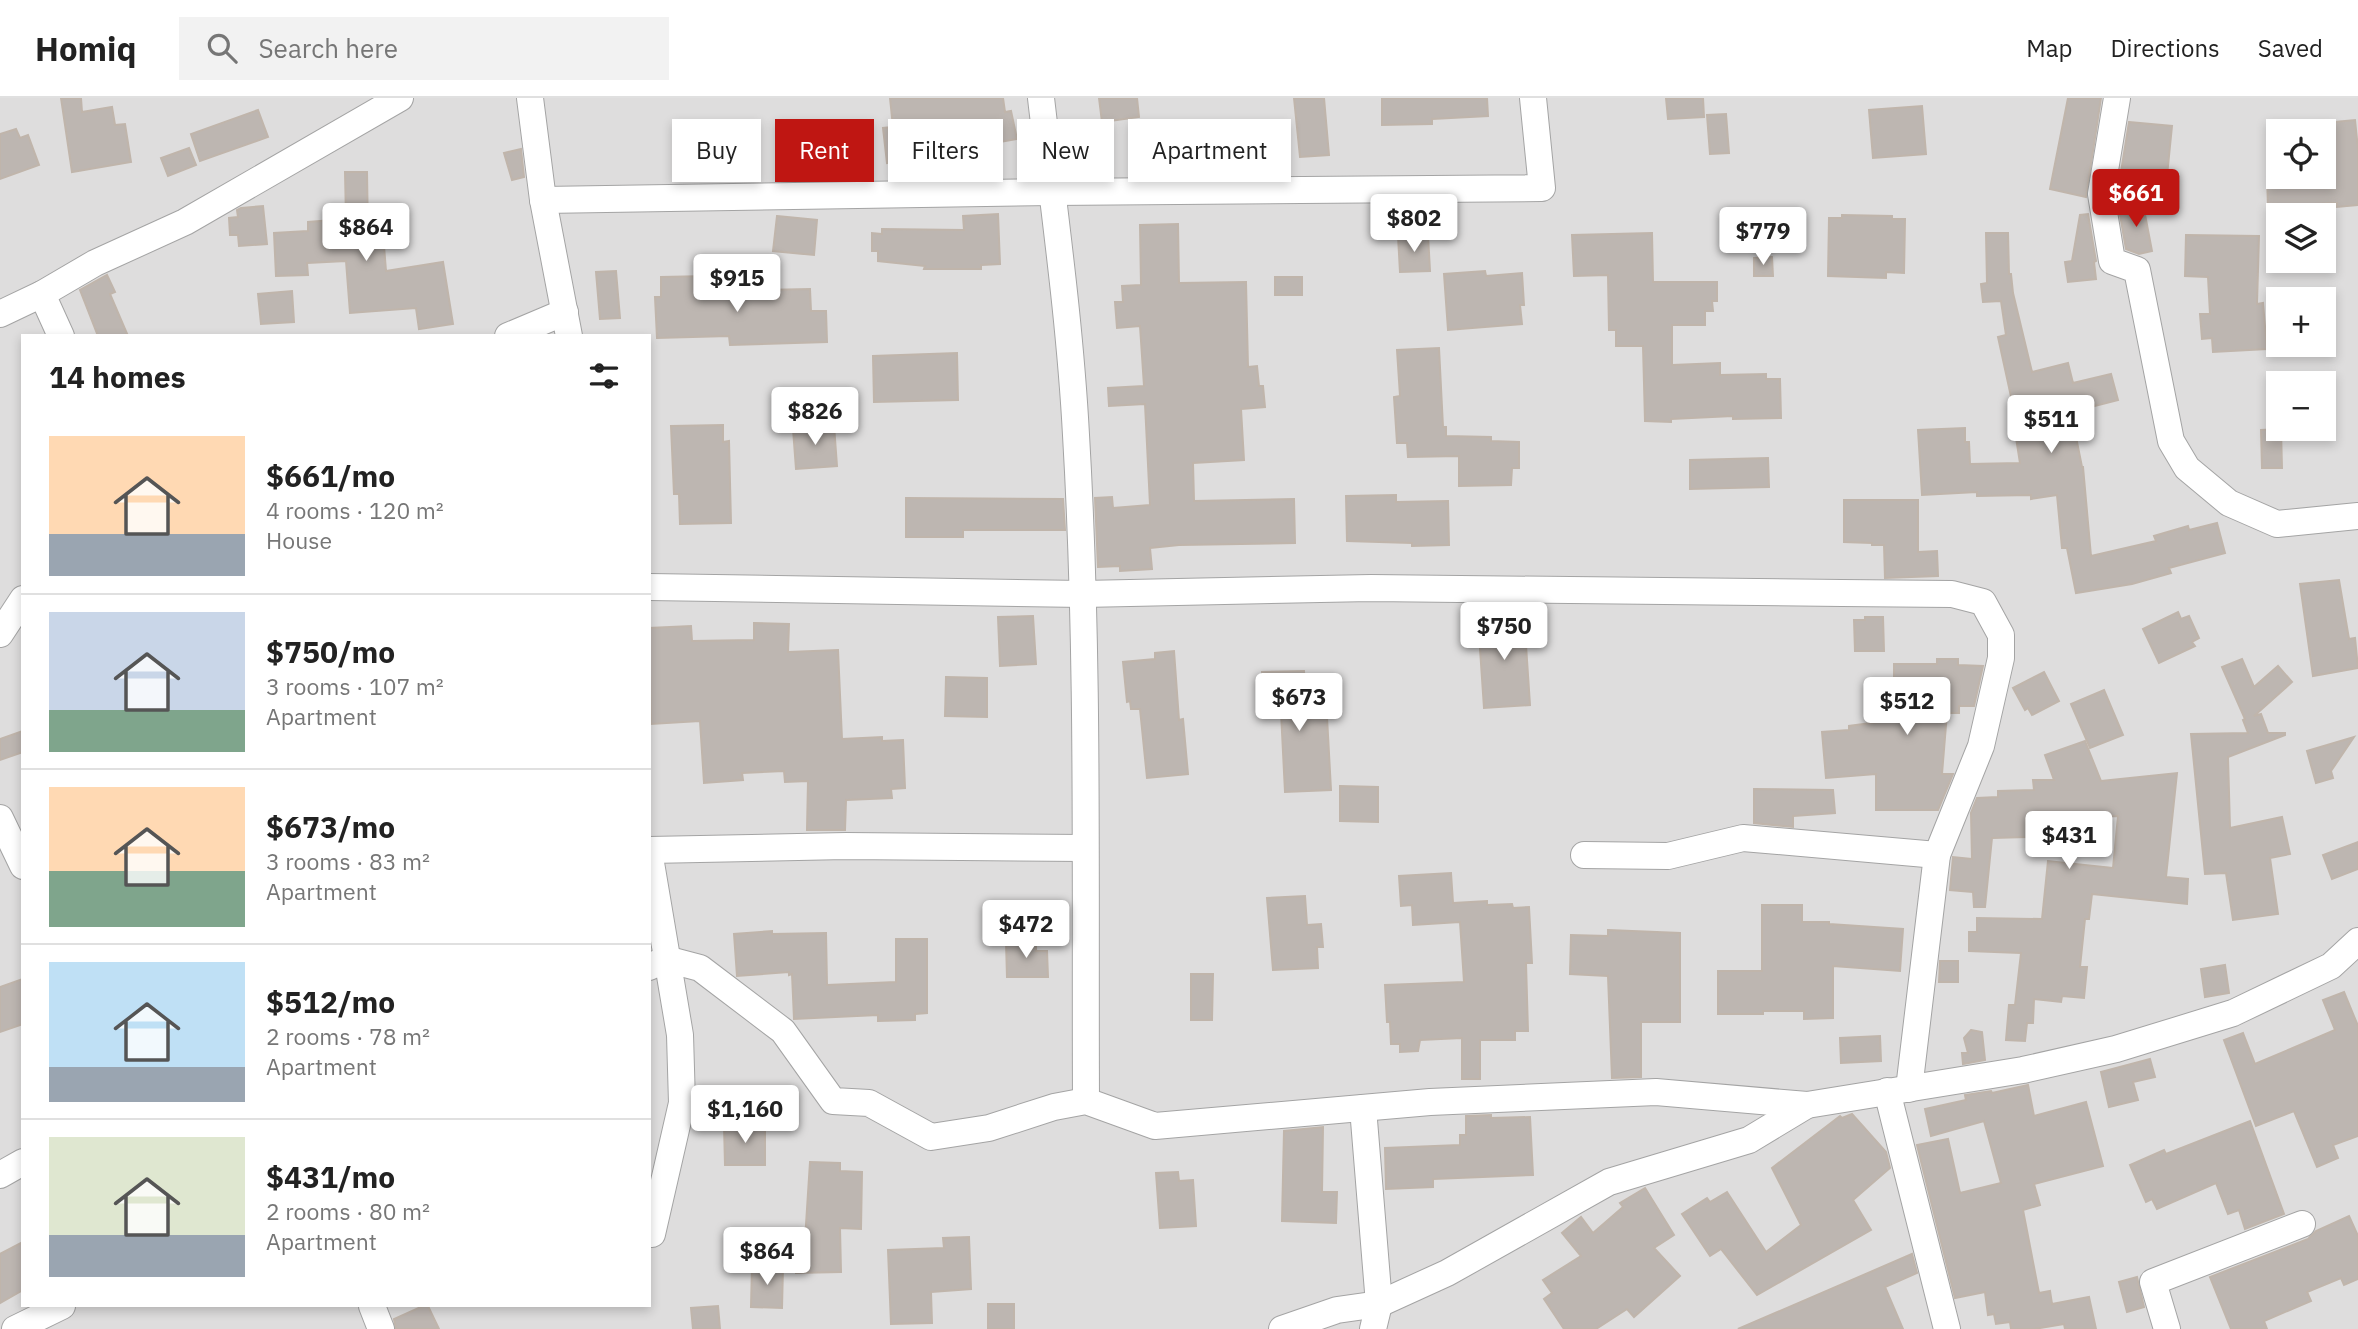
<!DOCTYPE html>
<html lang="en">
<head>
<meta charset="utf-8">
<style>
	body { margin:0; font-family:"IBM Plex Sans",sans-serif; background:#f2f2f2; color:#222; height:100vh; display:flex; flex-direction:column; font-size:26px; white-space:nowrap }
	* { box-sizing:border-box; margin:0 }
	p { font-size:23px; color:#767676 }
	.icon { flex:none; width:38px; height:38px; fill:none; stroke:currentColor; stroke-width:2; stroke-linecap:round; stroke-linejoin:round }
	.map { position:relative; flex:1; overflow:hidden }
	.panel { position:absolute; left:21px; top:236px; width:630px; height:973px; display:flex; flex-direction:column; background:#fff; border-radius:0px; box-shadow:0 4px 10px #0003 }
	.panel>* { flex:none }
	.guide { position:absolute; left:672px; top:21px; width:665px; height:63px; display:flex; gap:14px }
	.controls { position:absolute; left:2266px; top:21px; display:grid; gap:14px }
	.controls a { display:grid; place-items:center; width:70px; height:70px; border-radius:0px; background:#fff; box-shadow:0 4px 10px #0003; font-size:35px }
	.price { position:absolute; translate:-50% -60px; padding:0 16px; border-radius:7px; background:#fff; color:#222; font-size:23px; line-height:46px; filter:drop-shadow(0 2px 4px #0008) }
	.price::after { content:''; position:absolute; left:50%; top:42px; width:21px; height:16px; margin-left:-10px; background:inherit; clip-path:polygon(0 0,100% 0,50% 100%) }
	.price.active { background:#bf1612; color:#fff }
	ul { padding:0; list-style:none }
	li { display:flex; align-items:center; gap:21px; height:175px; padding:0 28px }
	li+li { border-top:2px solid #e0e0e0 }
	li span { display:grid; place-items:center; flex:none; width:196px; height:140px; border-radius:0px; color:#555 }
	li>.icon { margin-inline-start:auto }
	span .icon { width:84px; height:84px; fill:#fffc; stroke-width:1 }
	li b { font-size:30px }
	h2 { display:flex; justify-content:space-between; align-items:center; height:84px; padding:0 28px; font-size:30px }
	.chip { padding:0 24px; border-radius:0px; background:#fff; box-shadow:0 4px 10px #0003; font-size:24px; line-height:63px }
	.chip.active { background:#bf1612; color:#fff }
	header { display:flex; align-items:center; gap:42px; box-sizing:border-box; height:98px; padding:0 35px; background:#fff; border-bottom:2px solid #e0e0e0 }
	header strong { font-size:33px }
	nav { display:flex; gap:38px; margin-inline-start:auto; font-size:24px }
	.search { width:490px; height:63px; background:#f2f2f2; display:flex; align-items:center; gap:18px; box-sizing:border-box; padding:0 24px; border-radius:0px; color:#767676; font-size:26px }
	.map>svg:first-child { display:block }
	.residential { fill:#dedddd; fill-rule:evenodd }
	.building { fill:#bdb6b1; stroke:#c0b5ab; stroke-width:2 }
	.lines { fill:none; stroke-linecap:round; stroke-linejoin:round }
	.minor-casing { stroke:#a4a4a4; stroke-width:28 }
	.minor { stroke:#fff; stroke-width:26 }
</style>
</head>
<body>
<header>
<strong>Homiq</strong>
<div class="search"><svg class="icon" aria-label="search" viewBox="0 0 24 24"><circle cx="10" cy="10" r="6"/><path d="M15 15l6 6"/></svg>Search here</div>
<nav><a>Map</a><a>Directions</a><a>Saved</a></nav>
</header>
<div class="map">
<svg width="2358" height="1231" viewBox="0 0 2358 1231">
	<rect width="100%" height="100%" fill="#f0ede8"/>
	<path class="residential" d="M0,0H2358V1231H0ZM2278,33H2324V79H2278ZM2278,117H2324V163H2278ZM2278,201H2324V247H2278ZM23,238H649V1208H23ZM2278,285H2324V331H2278Z"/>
	<g class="building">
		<path d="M61,0H81L82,14L112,9L115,27L125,26L131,64L72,74Z"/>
		<path d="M890,0H1003L1005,14L1011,13L1017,41L966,50L961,27L904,32L907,62L887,65L883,30L893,29Z"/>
		<path d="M1099,0H1137L1139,19L1102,24Z"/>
		<path d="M1294,0H1324L1329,57L1300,59Z"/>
		<path d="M1382,0H1487L1488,18L1432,21V26L1382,27Z"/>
		<path d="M1666,0H1703L1704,19L1668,21Z"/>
		<path d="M2068,0H2101L2086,99L2050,91Z"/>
		<path d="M1922,8L1926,56L1873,60L1869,12Z"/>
		<path d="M258,12L268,39L200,63L191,36Z"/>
		<path d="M1726,16L1729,55L1710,56L1707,17Z"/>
		<path d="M2355,22L2358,51V107L2337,109V105L2268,108L2267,79H2324V25Z"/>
		<path d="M2129,24L2172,28L2167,78L2121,74Z"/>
		<path d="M16,31L20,40L28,37L39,67L0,81V36Z"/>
		<rect x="709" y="39" width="23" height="21"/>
		<path d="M189,50L196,67L168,78L161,60Z"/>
		<path d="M521,51L524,79L512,82L504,55Z"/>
		<path d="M345,74H367L368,136L383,135L386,173L443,164L453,226L419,231L416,210L350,215L346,163L307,165L308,177L276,178L274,135L308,133V124L346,121Z"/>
		<path d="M2143,106L2152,153L2139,156L2126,151L2119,111Z"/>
		<path d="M263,108L267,146L239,148L238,137H230L229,120L238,119L237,112L241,110Z"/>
		<path d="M998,116L1000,166L981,167V171H924L925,168L878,163V153H872V135L882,136V131L964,132L963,118Z"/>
		<path d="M2088,116L2096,163L2094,164L2096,181L2068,184L2065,164L2072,163L2080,117Z"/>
		<path d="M1842,117L1892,118V121H1905L1904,175L1886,174V180L1828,178L1829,120H1842Z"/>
		<path d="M777,118L817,122L814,157L773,153Z"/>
		<path d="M1178,126L1179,185L1246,184L1248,269L1257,268L1259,288H1263L1265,309L1241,311L1244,362L1193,365L1194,403L1294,401L1295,445L1179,447L1150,450L1152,471L1120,473V468L1098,469L1095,400L1112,399L1113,410L1150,407L1145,306L1109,308L1108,290L1144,288L1140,228L1117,230L1115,204H1123L1122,188L1141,187L1140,127Z"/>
		<path d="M1652,135L1653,184H1717V203H1712L1713,213H1705V227H1672V267L1720,265V277L1766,276V281H1780L1781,320L1733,321V318L1671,321V324L1645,323L1643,248H1616V232H1609L1608,177L1574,178L1572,137Z"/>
		<path d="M1986,135H2008L2009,176H2011L2013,195L2032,274L2068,265L2073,285L2111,276L2118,302L2071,314L2082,369H2083L2091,458L2156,443L2154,438L2188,428L2189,432L2217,425L2225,455L2169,470L2171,475L2132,486L2076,495L2067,450H2062L2057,397L2031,401V397L1977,398V394L1922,397L1918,332L1965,330V344H1969L1970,366L2020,365L2014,327L2017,326L1998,239L2006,237L2001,203L1983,204L1981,186L1987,185Z"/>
		<path d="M1428,137L1430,173L1400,174L1398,138Z"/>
		<path d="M2186,137L2259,138L2257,206L2263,205L2267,251L2213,254L2212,240L2202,241L2200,216H2210L2208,179L2185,178Z"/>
		<path d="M1772,159L1773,178H1754V160Z"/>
		<path d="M616,173L620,220L600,221L596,174Z"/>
		<path d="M1485,173L1486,178L1522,175L1524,207H1520L1522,226L1448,232L1444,176Z"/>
		<path d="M107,177L115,194L110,196L128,238H98L80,192Z"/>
		<path d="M708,178L709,198L760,196V192L810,191L811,213H826L827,244L730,247L729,238L657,240L655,199H661V179Z"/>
		<rect x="1275" y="179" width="27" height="18"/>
		<path d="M292,193L294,224L261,226L258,196Z"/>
		<path d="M1439,250L1443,329H1446V338L1491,339V343L1519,344V370H1512L1511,387L1459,388V358L1408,359L1407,345H1397L1394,299L1400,298L1397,252Z"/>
		<path d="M957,255L958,302L874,304L873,258Z"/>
		<path d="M723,327V344L729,343L731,425L680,426L679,396H674L671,328Z"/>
		<path d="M834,327L837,368L796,371L793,331Z"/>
		<path d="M2281,331L2282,370H2262L2261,332Z"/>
		<path d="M1768,360L1769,389L1690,391V362Z"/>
		<path d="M1396,397V404L1448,403L1449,447L1412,448V445L1347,443L1346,398Z"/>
		<path d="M906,400L1063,401L1065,432H963V439H906Z"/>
		<path d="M1844,402H1918V454L1937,453L1938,478L1885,480L1884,447H1872V445L1844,444Z"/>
		<path d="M2339,482L2349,541L2355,540L2358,570L2313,578L2300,486Z"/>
		<path d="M2178,514L2181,521L2189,518L2199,540L2192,544L2195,548L2159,565L2143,531Z"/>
		<path d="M1524,517L1530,607L1484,610L1478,521Z"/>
		<path d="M1033,518L1036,566L1000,568L998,519Z"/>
		<path d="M1865,519H1883L1884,553H1855L1854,522H1865Z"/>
		<path d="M754,525L789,526L788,554L838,552L842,641L882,639V643L903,642L905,690L891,691L892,700L846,702L845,732H807L808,683L785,684L784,673L742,675L743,682L704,685L700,623L651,626L649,530L691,528L692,543L754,542Z"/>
		<path d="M1174,553L1179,622L1183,621L1188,676L1147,680L1140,611H1131L1130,603L1127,604L1123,564L1155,561V555Z"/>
		<path d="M1937,561H1958V567L1983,568L1974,608H1959V615H1947L1942,676H1953L1938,712H1876V676L1826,680L1822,634L1849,632V628L1894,622V566H1937Z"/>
		<path d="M2242,561L2254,589L2278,568L2292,584L2254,618L2261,616L2268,635H2285V637L2228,659L2230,730L2282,719L2290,756L2270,760L2278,816L2233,822L2226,775L2205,776L2191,636L2248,635L2243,622L2245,621L2222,569Z"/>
		<path d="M1304,573L1307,620L1327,619L1331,692L1285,694L1281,614L1265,615L1262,574Z"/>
		<path d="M2044,574L2059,603L2032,617L2028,610L2025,612L2013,590Z"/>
		<path d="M946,579L987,580V619L945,618Z"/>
		<path d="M2104,592L2123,637L2090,650L2071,606Z"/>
		<path d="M23,633V654L0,662V641Z"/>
		<path d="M2354,639L2331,673L2333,680L2316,685L2307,653Z"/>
		<path d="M2085,643L2101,683L2177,675L2166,779L2188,781L2187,806L2092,796L2089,821H2085L2080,869H2087L2084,900L2062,898L2061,904L2034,901L2033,925H2027L2025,943L2006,942L2009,907H2015L2021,855L1969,853V834H1977V820L2042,821L2048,763L2113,770L2118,718L2026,721L2027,739L1992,740L1985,809H1974L1973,794L1950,792L1953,759L1972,761L1971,715L1977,700L1998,699V693L2034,692L2033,682H2054L2045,657Z"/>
		<path d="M1340,688L1378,689V724L1340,723Z"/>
		<path d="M1754,691L1833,692L1835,715L1793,718V729L1754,725Z"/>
		<path d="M2358,744V771L2332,781L2323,757Z"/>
		<path d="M1451,775L1453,805L1487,803V807L1512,806L1513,810L1529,809L1532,865H1526L1528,933H1515V942H1480V981H1462V940L1420,942L1418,953L1400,954V946H1391L1390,924H1387L1385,887L1464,884L1460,824L1413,827L1412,807L1401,808L1399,778Z"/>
		<path d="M1305,798L1307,827L1321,826L1323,849H1317L1318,870L1273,872L1267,800Z"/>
		<path d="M1762,807H1802V824H1829V826L1903,831L1900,873L1833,868V920L1804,921V913H1763V916H1718V873H1762Z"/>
		<path d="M1608,832L1680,835V924H1641V979L1612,980L1608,878L1570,876L1571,837L1608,838Z"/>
		<path d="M772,833V836L826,835L827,887L896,884V841H927V915L915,916V922L878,923V917L794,921L792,876L789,877V874L737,878L734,836Z"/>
		<path d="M1036,842V853H1047L1048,879H1007L1006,844Z"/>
		<path d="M1940,863H1958V884H1939Z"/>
		<path d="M2225,867L2229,895L2205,899L2201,871Z"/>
		<path d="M1191,876H1213L1212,922H1191Z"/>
		<path d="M23,881V926L0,934V889Z"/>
		<path d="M2344,894L2358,928V1038L2333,1047L2338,1060L2317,1069L2294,1013L2256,1028L2224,942L2243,935L2255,966L2335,932L2323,902Z"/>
		<path d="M1971,932L1982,934L1985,962L1963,966L1962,955H1968L1964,940Z"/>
		<path d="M1880,938L1881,963L1841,965L1840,940Z"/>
		<path d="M2150,961L2155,979L2133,984L2138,1002L2109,1009L2101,974Z"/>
		<path d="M2028,987L2034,1018L2086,1004L2103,1068L2034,1086L2040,1107L2023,1112L2039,1195L2050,1193L2052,1206L2089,1199L2096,1231H2065L2064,1226L2034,1231H2011L2010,1224L1996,1226L1994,1216L1988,1217L1985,1194L1955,1200L1917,1047L1948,1041L1960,1095L2001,1085L1984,1023L1931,1038L1925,1011L1966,1002L1965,997L1991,993L1992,995Z"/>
		<path d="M1852,1016L1886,1054L1890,1070L1853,1102L1871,1132L1757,1197L1721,1151L1710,1158L1682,1116L1707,1100L1710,1104L1727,1094L1766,1154L1801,1127L1772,1070L1840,1018L1842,1020Z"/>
		<path d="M1491,1017V1020L1530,1019L1533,1077L1433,1081V1089L1386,1091L1385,1050L1460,1047V1037H1466V1018Z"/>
		<path d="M2250,1023L2284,1116L2245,1131L2239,1112L2228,1116L2216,1085L2157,1111L2152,1101L2146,1104L2130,1067L2164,1052L2166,1056Z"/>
		<path d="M724,1027L765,1028V1067H725Z"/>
		<path d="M1323,1029L1322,1094H1337L1336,1125L1282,1123L1284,1033Z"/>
		<path d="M810,1064L840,1065V1073L862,1074L861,1131L840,1130L841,1174L796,1175L795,1142H805Z"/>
		<path d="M1178,1074L1179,1083L1193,1082L1196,1128L1160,1130L1156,1075Z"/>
		<path d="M1645,1090L1674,1137L1654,1150L1680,1178L1634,1219L1627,1211L1596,1231H1564L1544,1201L1552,1195L1543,1182L1581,1158L1562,1135L1581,1119L1593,1135L1623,1109L1620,1105Z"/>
		<path d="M2349,1118L2358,1138V1181L2344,1187L2341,1180L2307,1194L2311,1203L2264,1223L2267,1231H2231L2210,1179L2308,1141L2316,1133Z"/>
		<path d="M969,1139L971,1191L931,1194L932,1225L891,1226L888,1152L944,1150L943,1140Z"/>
		<path d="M23,1144V1192L0,1205V1156Z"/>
		<path d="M1912,1156L1917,1175L1885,1189L1903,1231H1738Z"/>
		<path d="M752,1168L783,1169L782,1210L751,1209Z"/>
		<path d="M2137,1179L2144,1209L2127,1214L2119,1184Z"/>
		<rect x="988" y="1206" width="26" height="25"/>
		<path d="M423,1208H428L439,1231H396L394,1221Z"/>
		<path d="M718,1208L720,1231H693L691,1210Z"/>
	</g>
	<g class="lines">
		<g class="minor-casing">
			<g id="minor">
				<path d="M530,0L543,102L569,238"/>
				<path d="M1041,0C1054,112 1070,224 1076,337C1089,558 1085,781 1086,1003"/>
				<path d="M2117,0L2101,96L2112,163L2137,172L2171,343L2187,370L2229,405L2277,426L2358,418"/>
				<path d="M543,102L1052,94L1542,90L1533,0"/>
				<path d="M42,196L61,238"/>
				<path d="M0,216L42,196L95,165L185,124L400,0"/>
				<path d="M508,238L565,214"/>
				<path d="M649,489L1083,496L1371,490L1842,495L1952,496L1983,504L2001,537V560L1981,648L1937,757L1909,991"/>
				<path d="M0,536L23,501"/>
				<path d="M0,720L23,768"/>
				<path d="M649,752L846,748L1085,750"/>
				<path d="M649,753L680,937L682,1005L652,1136"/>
				<path d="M1584,757L1668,758L1743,740L1937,757"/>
				<path d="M649,869L666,861L700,870L783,933L833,1003L869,1005L931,1039L989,1030L1054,1009L1086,1003L1155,1028L1430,1004L1656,994L1807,1007L2023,972L2116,951L2233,915L2331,868L2358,843"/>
				<path d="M1887,993L1947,1231"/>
				<path d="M1363,1010L1379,1206L1373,1231"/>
				<path d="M0,1077L23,1064"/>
				<path d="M372,1208L381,1231"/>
				<path d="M15,1231L62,1208"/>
				<path d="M1282,1231L1337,1212L1379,1206L1447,1175L1609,1084L1749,1042L1807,1007"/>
				<path d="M2167,1231L2153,1184L2302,1126"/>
			</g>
		</g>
		<use href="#minor" class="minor"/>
	</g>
</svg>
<div class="controls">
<a><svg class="icon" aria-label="locate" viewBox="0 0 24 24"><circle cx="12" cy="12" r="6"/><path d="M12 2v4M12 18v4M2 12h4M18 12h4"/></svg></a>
<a><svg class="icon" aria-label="layers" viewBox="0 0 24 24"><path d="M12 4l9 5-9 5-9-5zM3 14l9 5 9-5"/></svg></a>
<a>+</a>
<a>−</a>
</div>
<b class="price active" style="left:2136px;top:131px">$661</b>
<b class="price" style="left:1414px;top:156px">$802</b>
<b class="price" style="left:366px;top:165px">$864</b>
<b class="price" style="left:1763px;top:169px">$779</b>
<b class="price" style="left:737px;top:216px">$915</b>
<b class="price" style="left:815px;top:349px">$826</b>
<b class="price" style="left:2051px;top:357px">$511</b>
<b class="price" style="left:1504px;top:564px">$750</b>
<b class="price" style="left:1299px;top:635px">$673</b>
<b class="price" style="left:1907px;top:639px">$512</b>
<b class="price" style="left:2069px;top:773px">$431</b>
<b class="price" style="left:1026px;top:862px">$472</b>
<b class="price" style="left:745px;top:1047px">$1,160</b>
<b class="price" style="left:767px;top:1189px">$864</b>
<div class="guide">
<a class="chip">Buy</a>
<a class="chip active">Rent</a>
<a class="chip">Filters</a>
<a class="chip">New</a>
<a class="chip">Apartment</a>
</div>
<section class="panel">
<h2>14 homes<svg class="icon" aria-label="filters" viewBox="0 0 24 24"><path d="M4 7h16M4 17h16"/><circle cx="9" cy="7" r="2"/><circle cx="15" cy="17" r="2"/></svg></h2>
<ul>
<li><span style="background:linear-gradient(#ffd9b3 70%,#9aa5b1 0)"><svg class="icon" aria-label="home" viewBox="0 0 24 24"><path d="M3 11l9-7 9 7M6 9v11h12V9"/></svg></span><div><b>$661/mo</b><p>4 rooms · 120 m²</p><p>House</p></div></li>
<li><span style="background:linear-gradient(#c9d6e8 70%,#7fa58c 0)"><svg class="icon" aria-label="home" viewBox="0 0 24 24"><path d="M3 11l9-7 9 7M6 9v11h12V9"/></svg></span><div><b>$750/mo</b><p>3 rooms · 107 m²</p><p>Apartment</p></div></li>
<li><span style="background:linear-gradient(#ffd9b3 60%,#7fa58c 0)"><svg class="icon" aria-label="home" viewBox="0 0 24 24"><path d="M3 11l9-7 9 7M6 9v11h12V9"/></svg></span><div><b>$673/mo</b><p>3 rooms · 83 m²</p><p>Apartment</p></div></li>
<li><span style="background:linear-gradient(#bfe0f5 75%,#9aa5b1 0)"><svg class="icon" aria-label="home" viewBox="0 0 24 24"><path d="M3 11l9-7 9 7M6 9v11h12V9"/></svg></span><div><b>$512/mo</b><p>2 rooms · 78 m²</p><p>Apartment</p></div></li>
<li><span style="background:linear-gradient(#dfe7d0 70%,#9aa5b1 0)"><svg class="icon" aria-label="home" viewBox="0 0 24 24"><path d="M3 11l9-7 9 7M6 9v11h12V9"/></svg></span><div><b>$431/mo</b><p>2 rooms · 80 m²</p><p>Apartment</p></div></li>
</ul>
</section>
</div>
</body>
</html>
